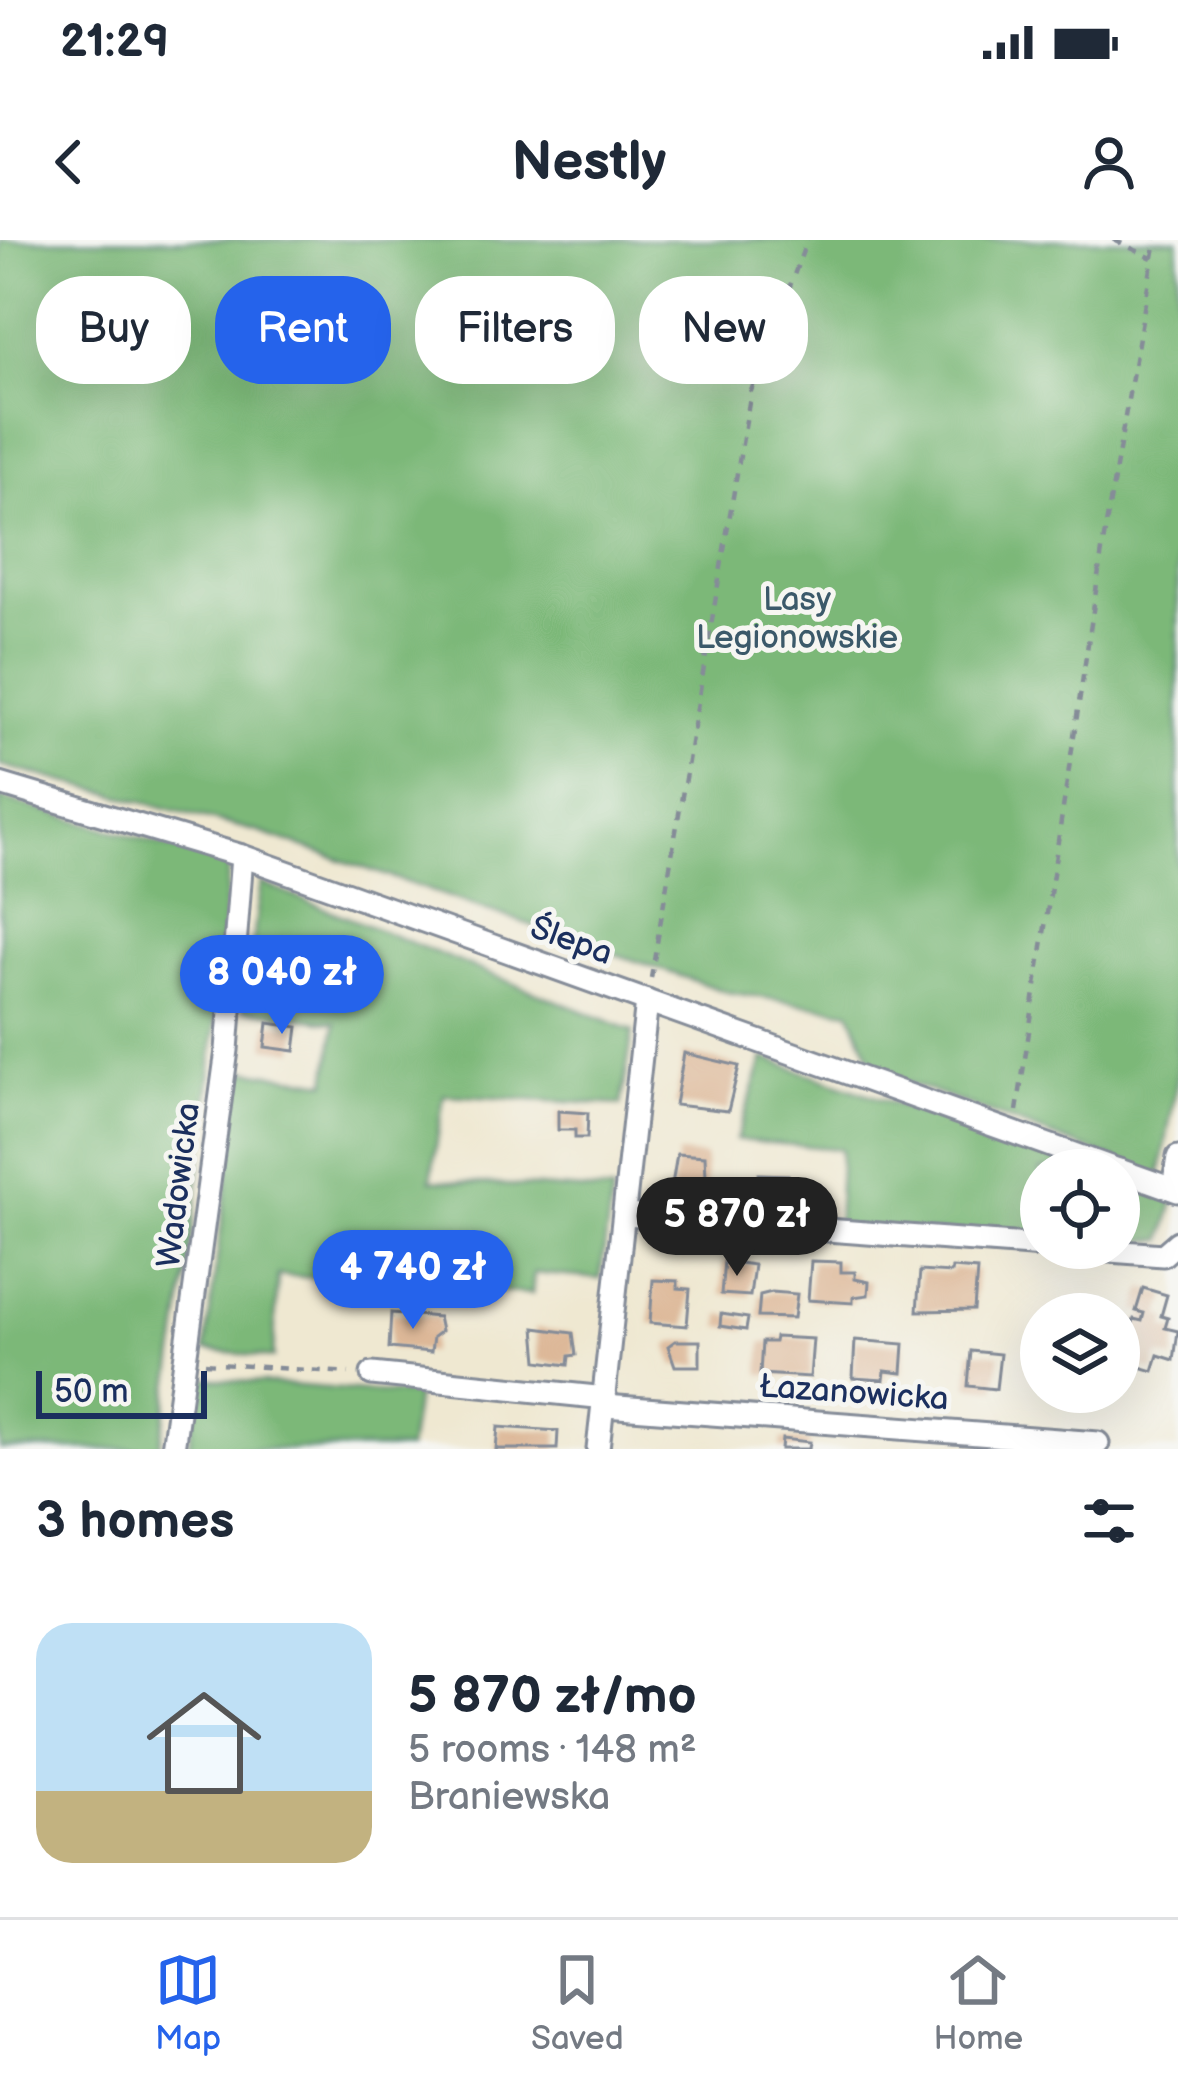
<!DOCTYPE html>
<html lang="en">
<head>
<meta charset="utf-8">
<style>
	body { margin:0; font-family:"Balsamiq Sans",sans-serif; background:#f6f6f7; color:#1f2937; height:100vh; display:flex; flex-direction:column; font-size:45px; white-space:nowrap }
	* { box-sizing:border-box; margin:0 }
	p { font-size:39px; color:#747a83 }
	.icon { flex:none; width:66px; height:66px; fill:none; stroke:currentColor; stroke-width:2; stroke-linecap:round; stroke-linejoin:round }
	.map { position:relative; height:1209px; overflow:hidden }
	.details { display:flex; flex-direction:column; background:#fff; flex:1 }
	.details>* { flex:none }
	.top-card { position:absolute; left:36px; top:36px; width:1107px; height:108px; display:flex; gap:24px }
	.tools { position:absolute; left:1020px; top:909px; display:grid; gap:24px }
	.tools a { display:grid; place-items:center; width:120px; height:120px; border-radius:50%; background:#fff; box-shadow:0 12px 48px #0002; font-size:60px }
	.scale { position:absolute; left:36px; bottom:30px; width:171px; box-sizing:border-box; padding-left:12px; border:6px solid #1b2f5e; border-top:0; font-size:33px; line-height:42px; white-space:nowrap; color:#1b2f5e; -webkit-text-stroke:9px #f6f6f2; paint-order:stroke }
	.price { position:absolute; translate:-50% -102px; padding:0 27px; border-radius:42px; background:#2563eb; color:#fff; font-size:39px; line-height:78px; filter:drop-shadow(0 3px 6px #0008) }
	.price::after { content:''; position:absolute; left:50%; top:72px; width:36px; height:27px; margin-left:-18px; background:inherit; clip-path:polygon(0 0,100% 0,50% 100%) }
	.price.on { background:#222; color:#fff }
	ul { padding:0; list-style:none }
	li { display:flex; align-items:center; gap:36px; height:300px; padding:0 36px }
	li+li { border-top:3px solid #e0e1e3 }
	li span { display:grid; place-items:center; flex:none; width:336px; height:240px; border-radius:36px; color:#555 }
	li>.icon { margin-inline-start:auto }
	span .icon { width:144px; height:144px; fill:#fffc; stroke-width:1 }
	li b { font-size:51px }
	h2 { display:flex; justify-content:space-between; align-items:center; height:144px; padding:0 36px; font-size:51px }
	.chip { padding:0 42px; border-radius:48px; background:#fff; box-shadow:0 12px 48px #0002; font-size:42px; line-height:108px }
	.chip.on { background:#2563eb; color:#fff }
	.status { display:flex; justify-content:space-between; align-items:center; height:84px; padding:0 60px; background:#fff; direction:ltr }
	.status svg { height:33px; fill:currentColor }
	header { display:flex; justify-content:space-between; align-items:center; height:156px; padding:0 36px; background:#fff; font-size:54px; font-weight:700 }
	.tabs { display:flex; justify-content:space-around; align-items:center; height:168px; border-top:3px solid #e0e1e3; background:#fff; font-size:33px; color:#747a83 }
	.tabs a { display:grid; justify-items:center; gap:6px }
	.tabs .on { color:#2563eb }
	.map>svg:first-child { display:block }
	.forest { fill:#7bb878; stroke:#4b746b; stroke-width:3 }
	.building { fill:#ddb898 }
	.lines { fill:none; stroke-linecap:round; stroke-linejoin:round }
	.minor-casing { stroke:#858c98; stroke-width:27 }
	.path { stroke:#858c98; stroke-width:4.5; stroke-dasharray:9 9; stroke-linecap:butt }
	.minor { stroke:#fff; stroke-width:21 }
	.labels { text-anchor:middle; stroke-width:10; stroke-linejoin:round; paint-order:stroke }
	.park-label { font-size:33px; fill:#3b596a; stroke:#f6f6f2 }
	.street-label { font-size:33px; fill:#1b2f5e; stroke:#f6f6f2 }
</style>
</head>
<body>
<div class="status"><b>21:29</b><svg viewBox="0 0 49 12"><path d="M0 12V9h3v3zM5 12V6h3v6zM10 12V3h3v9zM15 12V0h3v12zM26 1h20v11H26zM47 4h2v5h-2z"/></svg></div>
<header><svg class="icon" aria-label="back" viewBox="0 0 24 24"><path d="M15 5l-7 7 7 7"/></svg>Nestly<svg class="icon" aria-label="person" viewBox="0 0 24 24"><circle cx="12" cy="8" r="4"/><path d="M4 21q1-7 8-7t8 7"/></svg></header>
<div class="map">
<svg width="1178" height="1209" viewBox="0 0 1178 1209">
	<rect width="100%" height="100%" fill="#f6f6f2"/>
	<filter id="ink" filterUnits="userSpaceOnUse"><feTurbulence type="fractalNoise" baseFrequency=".00833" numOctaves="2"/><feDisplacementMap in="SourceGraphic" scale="24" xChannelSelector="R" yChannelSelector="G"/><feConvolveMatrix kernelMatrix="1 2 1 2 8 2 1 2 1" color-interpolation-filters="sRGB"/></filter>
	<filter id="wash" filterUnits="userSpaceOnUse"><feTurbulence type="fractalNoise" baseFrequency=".004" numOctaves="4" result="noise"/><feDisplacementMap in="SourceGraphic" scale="48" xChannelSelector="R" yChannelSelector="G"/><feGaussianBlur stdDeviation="2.7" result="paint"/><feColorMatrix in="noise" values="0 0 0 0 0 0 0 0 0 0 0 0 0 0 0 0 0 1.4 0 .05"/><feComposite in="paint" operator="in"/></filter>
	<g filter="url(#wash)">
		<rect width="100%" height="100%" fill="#efe8d1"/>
		<g class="forest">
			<path d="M0,0H1178V835L1160,936L876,831L850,771L727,752L259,592L0,525Z"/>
			<path d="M0,558L229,624C213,819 195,1016 159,1209H0Z"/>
			<path d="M261,643L633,791L621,865L444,855L431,940L612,952L600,1039L534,1033L532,1054L278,1035L273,1118L205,1110L229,927L234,829L327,842L336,783L243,769Z"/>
			<path d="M764,818L1085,930H1041V999L837,986L841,909L736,900Z"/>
			<path d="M1119,942L1174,961L1163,1000H1119Z"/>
			<path d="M201,1138L416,1155L408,1209H188Z"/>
		</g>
		<g id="blocks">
			<g class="building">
				<path d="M268,783L298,787L295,811L265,807Z"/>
				<path d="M684,813L739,826L728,871L675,865Z"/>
				<path d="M558,871L588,873L587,898H575V890H558Z"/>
				<path d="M677,914L705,916L707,959L670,957Z"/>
				<path d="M759,934L788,935L787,952H795L794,962H786L785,978L756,976L758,960L750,959L751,954L758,955Z"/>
				<path d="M724,1021L754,1025L750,1056L721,1054Z"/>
				<path d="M811,1021L841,1022V1032H855V1039L869,1042L868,1055L853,1057V1063L808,1060Z"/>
				<path d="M952,1028L977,1030L974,1070L917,1071L920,1031L951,1033Z"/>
				<path d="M653,1040L678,1041V1048L690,1049L687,1086L650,1083Z"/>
				<path d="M1143,1048L1167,1055L1161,1076L1168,1078L1165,1088L1178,1091L1174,1120L1158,1115L1153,1131L1130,1124L1136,1103L1128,1101L1134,1079L1142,1081L1144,1073L1136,1071Z"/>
				<path d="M772,1052L797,1054L794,1078L758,1077L760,1055Z"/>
				<path d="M391,1073L438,1077L441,1091L433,1097L431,1112L389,1108Z"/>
				<path d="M721,1074L748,1078L746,1090L720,1086Z"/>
				<path d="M535,1088L573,1093L576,1115L569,1116L568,1125L538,1121Z"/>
				<path d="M775,1097L813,1099L810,1137L760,1134L762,1102H774Z"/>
				<path d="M855,1100L904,1104L902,1133L885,1131L884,1140L853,1138Z"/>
				<path d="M675,1101H700V1126H675L668,1106Z"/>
				<path d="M971,1111L1000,1114L996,1149L968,1146Z"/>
				<path d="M498,1187L558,1191L557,1209H496Z"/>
				<path d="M782,1199L810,1202L809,1209H781Z"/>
			</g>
		</g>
	</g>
	<g filter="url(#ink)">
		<use href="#blocks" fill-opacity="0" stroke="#858c98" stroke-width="3"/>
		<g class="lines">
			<g class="minor-casing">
				<g id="minor">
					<path d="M0,544L242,616L1118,930"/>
					<path d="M1119,930L1178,951"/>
					<path d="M1173,949L1178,917"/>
					<path d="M626,975L1163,1015L1178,1002"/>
					<path d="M372,1134L606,1158"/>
					<path d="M605,1166L1098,1203"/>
					<path d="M173,1209L227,810L242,616"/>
					<path d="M598,1209L647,761"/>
				</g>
			</g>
			<g class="path">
				<path d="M1114,0L1152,18"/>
				<path d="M651,738L751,151L807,0"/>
				<path d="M1017,871L1106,285L1156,0"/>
				<path d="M205,1123L349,1133"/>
			</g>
			<use href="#minor" class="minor"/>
		</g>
	</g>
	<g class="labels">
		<g class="park-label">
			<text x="797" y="370">Lasy<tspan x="797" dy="38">Legionowskie</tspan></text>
		</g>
		<g class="street-label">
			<text transform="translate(572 699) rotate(20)" y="12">Ślepa</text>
			<text transform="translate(177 945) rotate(-83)" y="12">Wadowicka</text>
			<text transform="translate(854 1151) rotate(4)" y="12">Łazanowicka</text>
		</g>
	</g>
</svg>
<div class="tools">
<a><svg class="icon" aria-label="locate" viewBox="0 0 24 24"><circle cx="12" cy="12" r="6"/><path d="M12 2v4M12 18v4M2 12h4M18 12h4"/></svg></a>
<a><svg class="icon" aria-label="layers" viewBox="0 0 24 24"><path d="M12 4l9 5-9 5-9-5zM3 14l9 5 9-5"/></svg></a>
</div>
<div class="scale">50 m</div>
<b class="price" style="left:282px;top:797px">8 040 zł</b>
<b class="price on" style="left:737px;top:1039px">5 870 zł</b>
<b class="price" style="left:413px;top:1092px">4 740 zł</b>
<div class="top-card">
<a class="chip">Buy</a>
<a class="chip on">Rent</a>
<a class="chip">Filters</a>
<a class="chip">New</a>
</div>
</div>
<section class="details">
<h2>3 homes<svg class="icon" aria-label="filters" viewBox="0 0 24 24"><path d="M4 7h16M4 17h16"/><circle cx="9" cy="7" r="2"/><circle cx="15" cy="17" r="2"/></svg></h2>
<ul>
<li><span style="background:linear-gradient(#bfe0f5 70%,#c2b280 0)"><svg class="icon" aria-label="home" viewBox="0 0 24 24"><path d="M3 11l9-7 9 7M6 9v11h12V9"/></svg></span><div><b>5 870 zł/mo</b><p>5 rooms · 148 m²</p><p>Braniewska</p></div></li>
</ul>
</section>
<nav class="tabs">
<a class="on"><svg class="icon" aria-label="map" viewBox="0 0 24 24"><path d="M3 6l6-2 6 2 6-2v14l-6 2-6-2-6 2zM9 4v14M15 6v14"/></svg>Map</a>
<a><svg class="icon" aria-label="saved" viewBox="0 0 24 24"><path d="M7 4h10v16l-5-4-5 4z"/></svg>Saved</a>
<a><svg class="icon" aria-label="home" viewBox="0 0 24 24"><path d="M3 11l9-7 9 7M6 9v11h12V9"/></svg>Home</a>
</nav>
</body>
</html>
